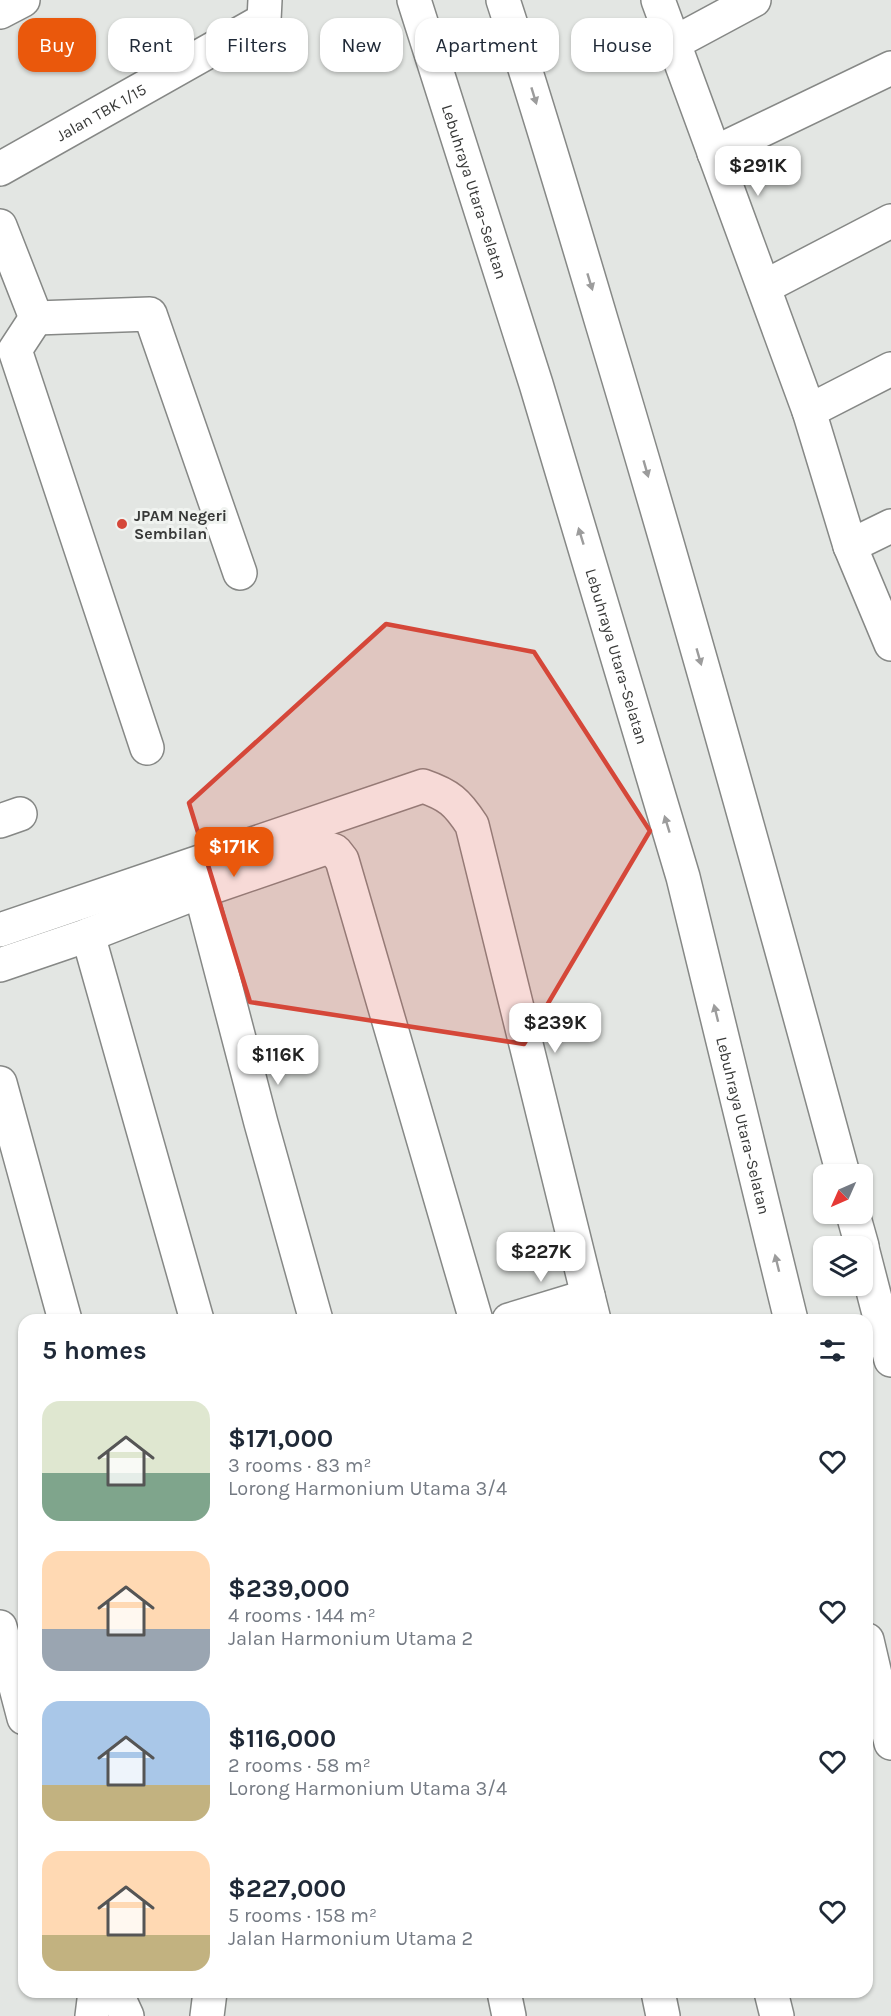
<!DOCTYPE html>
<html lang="en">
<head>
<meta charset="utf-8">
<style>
	body { margin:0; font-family:Karla,sans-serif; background:#f2f2f3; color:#1f2937; height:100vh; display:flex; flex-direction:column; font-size:22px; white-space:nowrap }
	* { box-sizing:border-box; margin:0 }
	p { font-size:20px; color:#747a83 }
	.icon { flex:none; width:33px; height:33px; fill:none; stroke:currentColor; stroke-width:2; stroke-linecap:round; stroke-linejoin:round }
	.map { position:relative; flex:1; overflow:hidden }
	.drawer { position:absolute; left:18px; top:1314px; width:855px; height:684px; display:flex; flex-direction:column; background:#fff; border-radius:18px; box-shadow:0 2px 4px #0004 }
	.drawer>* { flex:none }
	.hud { position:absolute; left:18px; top:18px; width:855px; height:54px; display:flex; gap:12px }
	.needle { width:39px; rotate:225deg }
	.tools { position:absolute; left:813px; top:1164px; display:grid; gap:12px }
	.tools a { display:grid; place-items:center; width:60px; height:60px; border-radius:12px; background:#fff; box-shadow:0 2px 4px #0004; font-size:30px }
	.price { position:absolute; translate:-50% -51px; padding:0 14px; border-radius:12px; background:#fff; color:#222; font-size:20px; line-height:39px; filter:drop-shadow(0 2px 3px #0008) }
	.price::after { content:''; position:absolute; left:50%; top:36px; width:18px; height:14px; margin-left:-9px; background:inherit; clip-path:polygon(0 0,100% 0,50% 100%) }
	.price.on { background:#ea580c; color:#fff }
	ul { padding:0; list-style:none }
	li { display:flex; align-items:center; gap:18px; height:150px; padding:0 24px }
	li span { display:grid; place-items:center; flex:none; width:168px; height:120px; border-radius:18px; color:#555 }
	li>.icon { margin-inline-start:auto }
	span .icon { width:72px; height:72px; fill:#fffc; stroke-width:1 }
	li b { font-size:26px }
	h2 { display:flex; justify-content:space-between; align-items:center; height:72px; padding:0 24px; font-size:26px }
	.chip { padding:0 21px; border-radius:18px; background:#fff; box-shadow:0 2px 4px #0004; font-size:21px; line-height:54px }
	.chip.on { background:#ea580c; color:#fff }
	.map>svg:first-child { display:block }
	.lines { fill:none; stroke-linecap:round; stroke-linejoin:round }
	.minor-casing { stroke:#868886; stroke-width:36 }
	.major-casing { stroke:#868886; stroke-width:36 }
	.highway-casing { stroke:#868886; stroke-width:36 }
	.minor { stroke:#fff; stroke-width:33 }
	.major { stroke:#fff; stroke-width:33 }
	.highway { stroke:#fff; stroke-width:33 }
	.oneway { fill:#9c9c9c }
	.marked { fill:#d54739; fill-opacity:0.2; stroke:#d54739; stroke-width:4.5; stroke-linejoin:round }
	.poi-dot { fill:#d54739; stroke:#f0f3f0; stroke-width:2 }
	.labels { text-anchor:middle; stroke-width:6; stroke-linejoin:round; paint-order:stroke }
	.street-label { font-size:16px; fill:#383938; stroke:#f0f3f0 }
	.poi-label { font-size:16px; font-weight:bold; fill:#383938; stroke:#f0f3f0; text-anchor:start }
</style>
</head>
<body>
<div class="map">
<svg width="891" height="2016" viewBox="0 0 891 2016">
	<rect width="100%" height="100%" fill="#e3e6e3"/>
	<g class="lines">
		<g class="minor-casing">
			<g id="minor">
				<path d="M658,0L809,411L850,546L891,644"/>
				<path d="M0,12L23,0"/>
				<path d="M674,43L754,0"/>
				<path d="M714,153L891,68"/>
				<path id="s1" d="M0,169L264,20L265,0"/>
				<path d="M0,226L36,318"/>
				<path d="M764,287L891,221"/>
				<path d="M36,318L15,350L147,748"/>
				<path d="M36,318L150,314L240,573"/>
				<path d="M809,411L891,369"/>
				<path d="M850,546L891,526"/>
				<path d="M0,821L20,814"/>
				<path d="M195,870L261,1123L316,1320"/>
				<path d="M0,930L423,786C449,795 457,802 472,825L594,1320"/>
				<path d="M88,935L197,1320"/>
				<path d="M0,965L88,935L201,891L326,848L335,851L342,860L476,1320"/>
				<path d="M0,1083L65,1320"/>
				<path d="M509,1320L588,1296"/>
				<path d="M504,1992L509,2016"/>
				<path d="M658,1992L663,2016"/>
				<path d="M771,1992L777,2016"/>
				<path d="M92,2016L95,1992"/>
			</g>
		</g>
		<g class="major-casing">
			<g id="major">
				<path d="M0,1627L24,1718"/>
				<path d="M116,1992L127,2016"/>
				<path d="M207,2016L210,1992"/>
			</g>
		</g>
		<g class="highway-casing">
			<g id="highway">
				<path id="s2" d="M414,0L536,384L683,877L791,1320"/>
				<path d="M503,0C538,107 570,215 602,323C687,605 766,890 843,1174"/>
				<path d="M853,1214L862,1246"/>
				<path d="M862,1248L891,1360"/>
				<path d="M867,1640L891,1743"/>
			</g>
		</g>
		<use href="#minor" class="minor"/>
		<use href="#major" class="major"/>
		<use href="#highway" class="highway"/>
	</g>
	<defs><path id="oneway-solid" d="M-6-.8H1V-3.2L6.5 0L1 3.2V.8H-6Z" transform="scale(1.5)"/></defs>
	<g class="oneway">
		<use href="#oneway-solid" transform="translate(534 96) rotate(73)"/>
		<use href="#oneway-solid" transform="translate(590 282) rotate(73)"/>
		<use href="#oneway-solid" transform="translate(646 469) rotate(74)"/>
		<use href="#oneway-solid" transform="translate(581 536) rotate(-107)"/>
		<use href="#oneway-solid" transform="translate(699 657) rotate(74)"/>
		<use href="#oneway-solid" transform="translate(667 824) rotate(-107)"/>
		<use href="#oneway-solid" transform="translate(716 1013) rotate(-104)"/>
		<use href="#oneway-solid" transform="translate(777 1263) rotate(-104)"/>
	</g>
	<path class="marked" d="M386,624L534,652L650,831L524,1044L250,1002L189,803Z"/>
	<circle class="poi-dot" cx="122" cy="524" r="6"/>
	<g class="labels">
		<g class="street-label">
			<text dy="6" stroke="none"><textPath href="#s1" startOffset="116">Jalan TBK 1/15</textPath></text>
			<text dy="6" stroke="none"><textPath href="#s2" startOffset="201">Lebuhraya Utara–Selatan</textPath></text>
			<text dy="6" stroke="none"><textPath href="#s2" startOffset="687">Lebuhraya Utara–Selatan</textPath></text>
			<text dy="6" stroke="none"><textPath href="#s2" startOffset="1173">Lebuhraya Utara–Selatan</textPath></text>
		</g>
		<g class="poi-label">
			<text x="134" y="521">JPAM Negeri<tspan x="134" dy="18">Sembilan</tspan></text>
		</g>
	</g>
</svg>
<div class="tools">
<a><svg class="needle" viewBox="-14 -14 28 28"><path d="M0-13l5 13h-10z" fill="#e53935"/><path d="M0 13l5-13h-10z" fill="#747a83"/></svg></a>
<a><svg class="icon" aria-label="layers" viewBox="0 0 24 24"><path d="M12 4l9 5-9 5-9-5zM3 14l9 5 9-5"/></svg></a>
</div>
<b class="price" style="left:758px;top:197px">$291K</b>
<b class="price on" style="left:234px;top:878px">$171K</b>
<b class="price" style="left:555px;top:1054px">$239K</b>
<b class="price" style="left:278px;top:1086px">$116K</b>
<b class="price" style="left:541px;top:1283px">$227K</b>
<div class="hud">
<a class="chip on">Buy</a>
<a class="chip">Rent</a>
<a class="chip">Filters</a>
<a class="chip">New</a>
<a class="chip">Apartment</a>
<a class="chip">House</a>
</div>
<section class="drawer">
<h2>5 homes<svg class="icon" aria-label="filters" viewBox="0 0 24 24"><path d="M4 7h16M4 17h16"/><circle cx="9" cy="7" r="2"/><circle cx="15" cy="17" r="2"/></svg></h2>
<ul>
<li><span style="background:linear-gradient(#dfe7d0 60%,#7fa58c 0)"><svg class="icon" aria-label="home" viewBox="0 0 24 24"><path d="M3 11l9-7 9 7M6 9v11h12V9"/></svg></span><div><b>$171,000</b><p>3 rooms · 83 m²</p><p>Lorong Harmonium Utama 3/4</p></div><svg class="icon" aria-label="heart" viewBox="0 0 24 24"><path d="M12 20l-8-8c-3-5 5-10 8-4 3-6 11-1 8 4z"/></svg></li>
<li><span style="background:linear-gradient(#ffd9b3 65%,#9aa5b1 0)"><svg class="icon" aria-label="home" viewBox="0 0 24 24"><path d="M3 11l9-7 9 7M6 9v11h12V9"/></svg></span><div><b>$239,000</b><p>4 rooms · 144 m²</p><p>Jalan Harmonium Utama 2</p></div><svg class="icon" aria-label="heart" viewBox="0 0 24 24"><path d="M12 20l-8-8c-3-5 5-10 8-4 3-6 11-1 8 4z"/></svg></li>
<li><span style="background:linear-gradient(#a9c7e8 70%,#c2b280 0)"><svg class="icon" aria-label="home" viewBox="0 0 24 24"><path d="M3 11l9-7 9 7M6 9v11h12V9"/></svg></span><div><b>$116,000</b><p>2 rooms · 58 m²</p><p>Lorong Harmonium Utama 3/4</p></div><svg class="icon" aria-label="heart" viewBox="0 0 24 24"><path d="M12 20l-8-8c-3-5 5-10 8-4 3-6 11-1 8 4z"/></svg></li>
<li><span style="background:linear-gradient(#ffd9b3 70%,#c2b280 0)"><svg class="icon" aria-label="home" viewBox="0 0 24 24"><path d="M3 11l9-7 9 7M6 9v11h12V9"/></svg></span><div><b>$227,000</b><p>5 rooms · 158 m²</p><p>Jalan Harmonium Utama 2</p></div><svg class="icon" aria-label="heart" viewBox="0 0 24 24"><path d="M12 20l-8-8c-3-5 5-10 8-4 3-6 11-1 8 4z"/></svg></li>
</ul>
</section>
</div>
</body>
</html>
